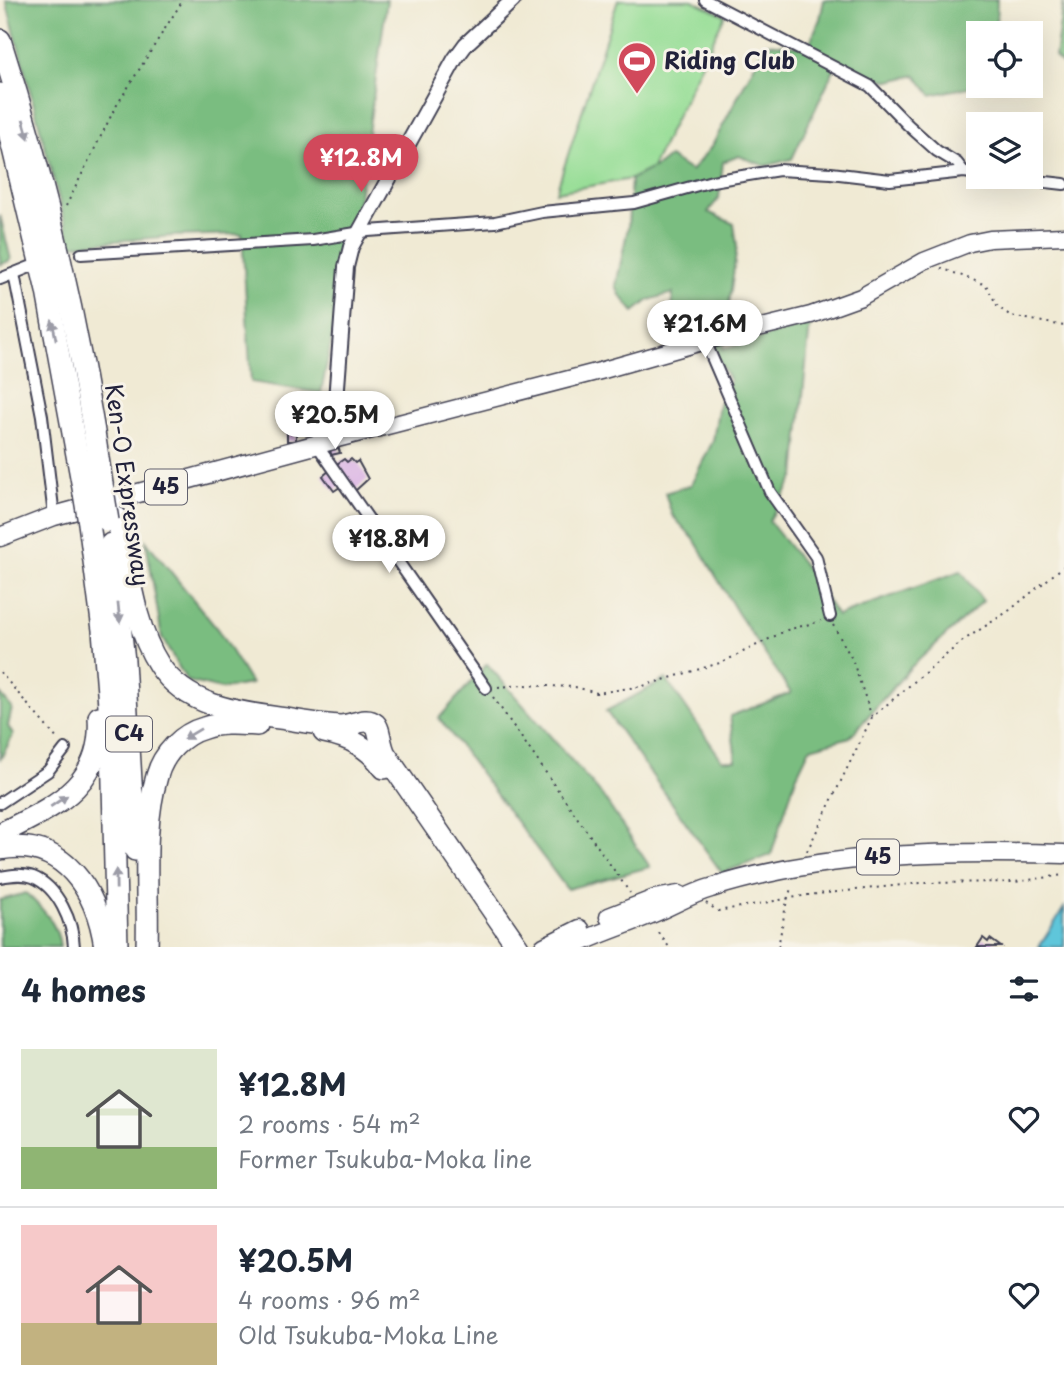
<!DOCTYPE html>
<html lang="en">
<head>
<meta charset="utf-8">
<style>
	body { margin:0; font-family:"Playpen Sans",sans-serif; background:#f2f2f3; color:#1f2937; height:100vh; display:flex; flex-direction:column; font-size:26px; white-space:nowrap }
	* { box-sizing:border-box; margin:0 }
	p { font-size:23px; color:#747a83 }
	.icon { flex:none; width:38px; height:38px; fill:none; stroke:currentColor; stroke-width:2; stroke-linecap:round; stroke-linejoin:round }
	.map { position:relative; height:947px; overflow:hidden }
	.panel { display:flex; flex-direction:column; background:#fff; flex:1 }
	.panel>* { flex:none }
	.tools { position:absolute; left:966px; top:21px; display:grid; gap:14px }
	.tools a { display:grid; place-items:center; width:77px; height:77px; border-radius:0px; background:#fff; box-shadow:0 7px 28px #0002; font-size:35px }
	.price { position:absolute; translate:-50% -60px; padding:0 16px; border-radius:24px; background:#fff; color:#222; font-size:23px; line-height:46px; filter:drop-shadow(0 2px 4px #0008) }
	.price::after { content:''; position:absolute; left:50%; top:42px; width:21px; height:16px; margin-left:-10px; background:inherit; clip-path:polygon(0 0,100% 0,50% 100%) }
	.price.active { background:#d1495b; color:#fff }
	ul { padding:0; list-style:none }
	li { display:flex; align-items:center; gap:21px; height:175px; padding:0 21px }
	li+li { border-top:2px solid #e0e1e3 }
	li span { display:grid; place-items:center; flex:none; width:196px; height:140px; border-radius:0px; color:#555 }
	li>.icon { margin-inline-start:auto }
	span .icon { width:84px; height:84px; fill:#fffc; stroke-width:1 }
	li b { font-size:30px }
	h2 { display:flex; justify-content:space-between; align-items:center; height:84px; padding:0 21px; font-size:30px }
	.map>svg:first-child { display:block }
	.green { fill:#98de97; stroke:#5d8069; stroke-width:2 }
	.forest { fill:#7abd80; stroke:#4e705e; stroke-width:2 }
	.water { fill:#5ec6da; stroke:#40748a; stroke-width:2 }
	.building { fill:#d4a6e4 }
	.lines { fill:none; stroke-linecap:round; stroke-linejoin:round }
	.minor-casing { stroke:#414052; stroke-width:14 }
	.tertiary-casing { stroke:#414052; stroke-width:18 }
	.secondary-casing { stroke:#414052; stroke-width:19 }
	.primary-casing { stroke:#414052; stroke-width:21 }
	.motorway-casing { stroke:#414052; stroke-width:24 }
	.path { stroke:#414052; stroke-width:2; stroke-dasharray:2 5; stroke-linecap:butt }
	.minor { stroke:#fff; stroke-width:10 }
	.tertiary { stroke:#fff; stroke-width:14 }
	.secondary { stroke:#fff; stroke-width:16 }
	.primary { stroke:#fff; stroke-width:18 }
	.motorway { stroke:#fff; stroke-width:21 }
	.motorway-bridge-casing { stroke:#414052; stroke-width:24; stroke-linecap:butt }
	.motorway-bridge { stroke:#fff; stroke-width:21 }
	.oneway { fill:#9c9ca7 }
	.labels { text-anchor:middle; stroke-width:6; stroke-linejoin:round; paint-order:stroke }
	.shield { fill:#f7f3e8; stroke:#62616f; stroke-width:2 }
	.shield-label { font-size:21px; font-weight:bold; fill:#22223b }
	.poi-label { font-size:23px; font-weight:bold; fill:#22223b; stroke:#f7f3e8; text-anchor:start }
	.street-label { font-size:23px; fill:#22223b; stroke:#f7f3e8 }
</style>
</head>
<body>
<div class="map">
<svg width="1064" height="947" viewBox="0 0 1064 947">
	<rect width="100%" height="100%" fill="#f7f3e8"/>
	<filter id="ink" filterUnits="userSpaceOnUse"><feTurbulence type="fractalNoise" baseFrequency=".0143" numOctaves="2"/><feDisplacementMap in="SourceGraphic" scale="14" xChannelSelector="R" yChannelSelector="G"/><feConvolveMatrix kernelMatrix="1 2 1 2 8 2 1 2 1" color-interpolation-filters="sRGB"/></filter>
	<filter id="wash" filterUnits="userSpaceOnUse"><feTurbulence type="fractalNoise" baseFrequency=".00686" numOctaves="4" result="noise"/><feDisplacementMap in="SourceGraphic" scale="28" xChannelSelector="R" yChannelSelector="G"/><feGaussianBlur stdDeviation="1.57" result="paint"/><feColorMatrix in="noise" values="0 0 0 0 0 0 0 0 0 0 0 0 0 0 0 0 0 1.4 0 .05"/><feComposite in="paint" operator="in"/></filter>
	<g filter="url(#wash)">
		<rect width="100%" height="100%" fill="#f0ead4"/>
		<path class="green" d="M618,0H692L725,15L648,176L556,192Z"/>
		<g class="forest">
			<path d="M6,0H387L356,218L321,393L251,382L242,234L173,236L71,245Z"/>
			<path d="M824,0H997L996,33H978V85L931,95L916,75L890,81L835,67L792,159L765,166L739,156L723,162L719,198L708,212L734,224L737,246L723,349L810,324L795,476L769,521L807,569L837,616L961,571L983,601L910,668L850,737L810,748L796,777L771,855L722,873L606,711L666,679L722,760H736L730,716L791,693L737,612L694,539L672,515L665,493L691,485L713,441L719,404L730,381L704,332L671,339L673,293L649,300L634,312L620,295L616,286L628,227L631,179L659,165L669,157L691,171L712,146L766,43L808,47L820,19Z"/>
			<path d="M1063,0H1064V66L1055,57Z"/>
			<path d="M0,215L11,260L0,265Z"/>
			<path d="M146,541L218,630L251,684L221,689L187,681L162,638Z"/>
			<path d="M487,664L602,795L650,867L567,889L439,718Z"/>
			<path d="M0,694L12,708L8,726L13,735L0,760Z"/>
			<path d="M26,893C43,909 58,924 60,947H0V900Z"/>
		</g>
		<path class="water" d="M1064,908V947H1039Z"/>
		<g id="blocks">
			<g class="building">
				<path d="M300,401L311,420L298,430L287,409Z"/>
				<path d="M346,405L357,406L356,416L375,411L378,421L355,427L352,416L346,417Z"/>
				<rect x="287" y="431" width="9" height="10"/>
				<path d="M338,446L340,453L331,455L330,448Z"/>
				<path d="M344,459L347,462L351,459L355,463L358,461L368,479L355,491L338,468L337,464Z"/>
				<path d="M330,470L340,487L334,491L323,476Z"/>
				<path d="M983,938L988,942L990,939L1001,947H977Z"/>
			</g>
		</g>
	</g>
	<g filter="url(#ink)">
		<use href="#blocks" fill-opacity="0" stroke="#414052" stroke-width="2"/>
		<g class="lines">
			<g class="minor-casing">
				<g id="minor">
					<path d="M705,0L870,86L908,125L937,151L957,163L964,172"/>
					<path d="M1001,177L1064,184"/>
					<path d="M81,254L313,240L368,231L495,222L542,212L634,203L712,181L779,170L831,173L890,180L964,172L978,174"/>
					<path d="M14,274L42,416L54,516"/>
					<path d="M0,279L30,267"/>
					<path d="M705,341L770,492L816,557L830,616"/>
					<path d="M317,445L486,688"/>
					<path d="M0,803L48,771L65,749"/>
					<path d="M0,877C11,875 23,873 33,877C58,887 73,922 74,947"/>
				</g>
			</g>
			<g class="tertiary-casing">
				<path id="tertiary" d="M333,440L346,267L351,247L455,59L466,44L513,0"/>
			</g>
			<g class="secondary-casing">
				<path id="secondary" d="M333,440L600,371L705,341L811,315L861,297L924,261L970,243L990,239L1064,236"/>
			</g>
			<g class="primary-casing">
				<g id="primary">
					<path d="M0,537L54,516L333,440"/>
					<path d="M609,917L655,899L679,895"/>
					<path d="M544,947L580,929"/>
					<path d="M570,947C598,933 629,924 658,911C676,903 693,893 711,888C825,852 947,851 1064,854"/>
				</g>
			</g>
			<g class="motorway-casing">
				<g id="motorway">
					<path d="M0,40C47,186 81,338 103,490"/>
					<path d="M0,94L47,291L84,493"/>
					<path d="M117,518C128,565 133,625 159,665C187,708 242,713 287,719C305,722 323,725 340,726C352,726 366,716 375,724C380,729 380,745 385,754L518,947"/>
					<path d="M89,523L103,630L112,743L117,947"/>
					<path d="M111,544L124,661L135,850"/>
					<path d="M324,732C349,737 369,747 384,768"/>
					<path d="M0,834C52,807 104,787 99,717"/>
					<path d="M0,849C64,837 97,891 105,947"/>
					<path d="M147,947C149,891 141,830 157,776C163,754 182,734 204,728C221,722 239,724 257,725"/>
				</g>
			</g>
			<g class="path">
				<path d="M66,206L115,108L183,0"/>
				<path d="M941,268L986,285L998,307L1011,316L1064,326"/>
				<path d="M833,625L852,659L872,717"/>
				<path d="M0,672L58,740"/>
				<path d="M498,687L523,685L575,687L597,693L643,686L723,662L787,630L821,621"/>
				<path d="M493,697L630,893"/>
				<path d="M807,851L872,717L964,640L1010,610L1064,566"/>
				<path d="M706,903L718,911L808,895L921,883L1015,882L1064,875"/>
				<path d="M659,933L669,947"/>
				<path d="M778,947L787,900L792,886"/>
			</g>
			<use href="#minor" class="minor"/>
			<use href="#tertiary" class="tertiary"/>
			<use href="#secondary" class="secondary"/>
			<use href="#primary" class="primary"/>
			<use href="#motorway" class="motorway"/>
			<g class="motorway-bridge-casing">
				<g id="motorway-bridge">
					<path d="M103,490L108,521"/>
					<path d="M84,493L89,523"/>
				</g>
			</g>
			<use href="#motorway-bridge" class="motorway-bridge"/>
		</g>
		<defs><path id="oneway-solid" d="M-6-.8H1V-3.2L6.5 0L1 3.2V.8H-6Z" transform="scale(1.75)"/></defs>
		<g class="oneway">
			<use href="#oneway-solid" transform="translate(26 129) rotate(74)"/>
			<use href="#oneway-solid" transform="translate(54 330) rotate(-102)"/>
			<use href="#oneway-solid" transform="translate(119 613) rotate(84)"/>
			<use href="#oneway-solid" transform="translate(192 734) rotate(149)"/>
			<use href="#oneway-solid" transform="translate(59 801) rotate(-34)"/>
			<use href="#oneway-solid" transform="translate(116 879) rotate(-91)"/>
		</g>
	</g>
	<defs>
		<g id="stadium-pin" transform="scale(2.0125)"><path d="M0 17L-7.5 6A9.5 9.5 0 1 1 7.5 6Z" fill="#d1495b" stroke="#f7f3e8"/><path d="M0-5a6.5 5 0 1 0 0 10a6.5 5 0 1 0 0-10ZM-3.5-1.8h7v3.6h-7Z" fill="#fff"/></g>
	</defs>
	<g fill-rule="evenodd">
		<use href="#stadium-pin" x="637" y="61"/>
	</g>
	<g class="labels">
		<g class="shield">
			<rect x="145" y="469.5" width="42" height="35" rx="5"/>
			<rect x="106" y="716.5" width="46" height="35" rx="5"/>
			<rect x="857" y="839.5" width="42" height="35" rx="5"/>
		</g>
		<g class="shield-label">
			<text x="166" y="494">45</text>
			<text x="129" y="741">C4</text>
			<text x="878" y="864">45</text>
		</g>
		<g class="poi-label">
			<text x="664" y="69">Riding Club</text>
		</g>
		<g class="street-label">
			<text transform="translate(127 485) rotate(82)" y="8">Ken-O Expressway</text>
		</g>
	</g>
</svg>
<div class="tools">
<a><svg class="icon" aria-label="locate" viewBox="0 0 24 24"><circle cx="12" cy="12" r="6"/><path d="M12 2v4M12 18v4M2 12h4M18 12h4"/></svg></a>
<a><svg class="icon" aria-label="layers" viewBox="0 0 24 24"><path d="M12 4l9 5-9 5-9-5zM3 14l9 5 9-5"/></svg></a>
</div>
<b class="price active" style="left:361px;top:194px">¥12.8M</b>
<b class="price" style="left:705px;top:360px">¥21.6M</b>
<b class="price" style="left:335px;top:451px">¥20.5M</b>
<b class="price" style="left:389px;top:575px">¥18.8M</b>
</div>
<section class="panel">
<h2>4 homes<svg class="icon" aria-label="filters" viewBox="0 0 24 24"><path d="M4 7h16M4 17h16"/><circle cx="9" cy="7" r="2"/><circle cx="15" cy="17" r="2"/></svg></h2>
<ul>
<li><span style="background:linear-gradient(#dfe7d0 70%,#8fb573 0)"><svg class="icon" aria-label="home" viewBox="0 0 24 24"><path d="M3 11l9-7 9 7M6 9v11h12V9"/></svg></span><div><b>¥12.8M</b><p>2 rooms · 54 m²</p><p>Former Tsukuba-Moka line</p></div><svg class="icon" aria-label="heart" viewBox="0 0 24 24"><path d="M12 20l-8-8c-3-5 5-10 8-4 3-6 11-1 8 4z"/></svg></li>
<li><span style="background:linear-gradient(#f6c9c9 70%,#c2b280 0)"><svg class="icon" aria-label="home" viewBox="0 0 24 24"><path d="M3 11l9-7 9 7M6 9v11h12V9"/></svg></span><div><b>¥20.5M</b><p>4 rooms · 96 m²</p><p>Old Tsukuba-Moka Line</p></div><svg class="icon" aria-label="heart" viewBox="0 0 24 24"><path d="M12 20l-8-8c-3-5 5-10 8-4 3-6 11-1 8 4z"/></svg></li>
</ul>
</section>
</body>
</html>
